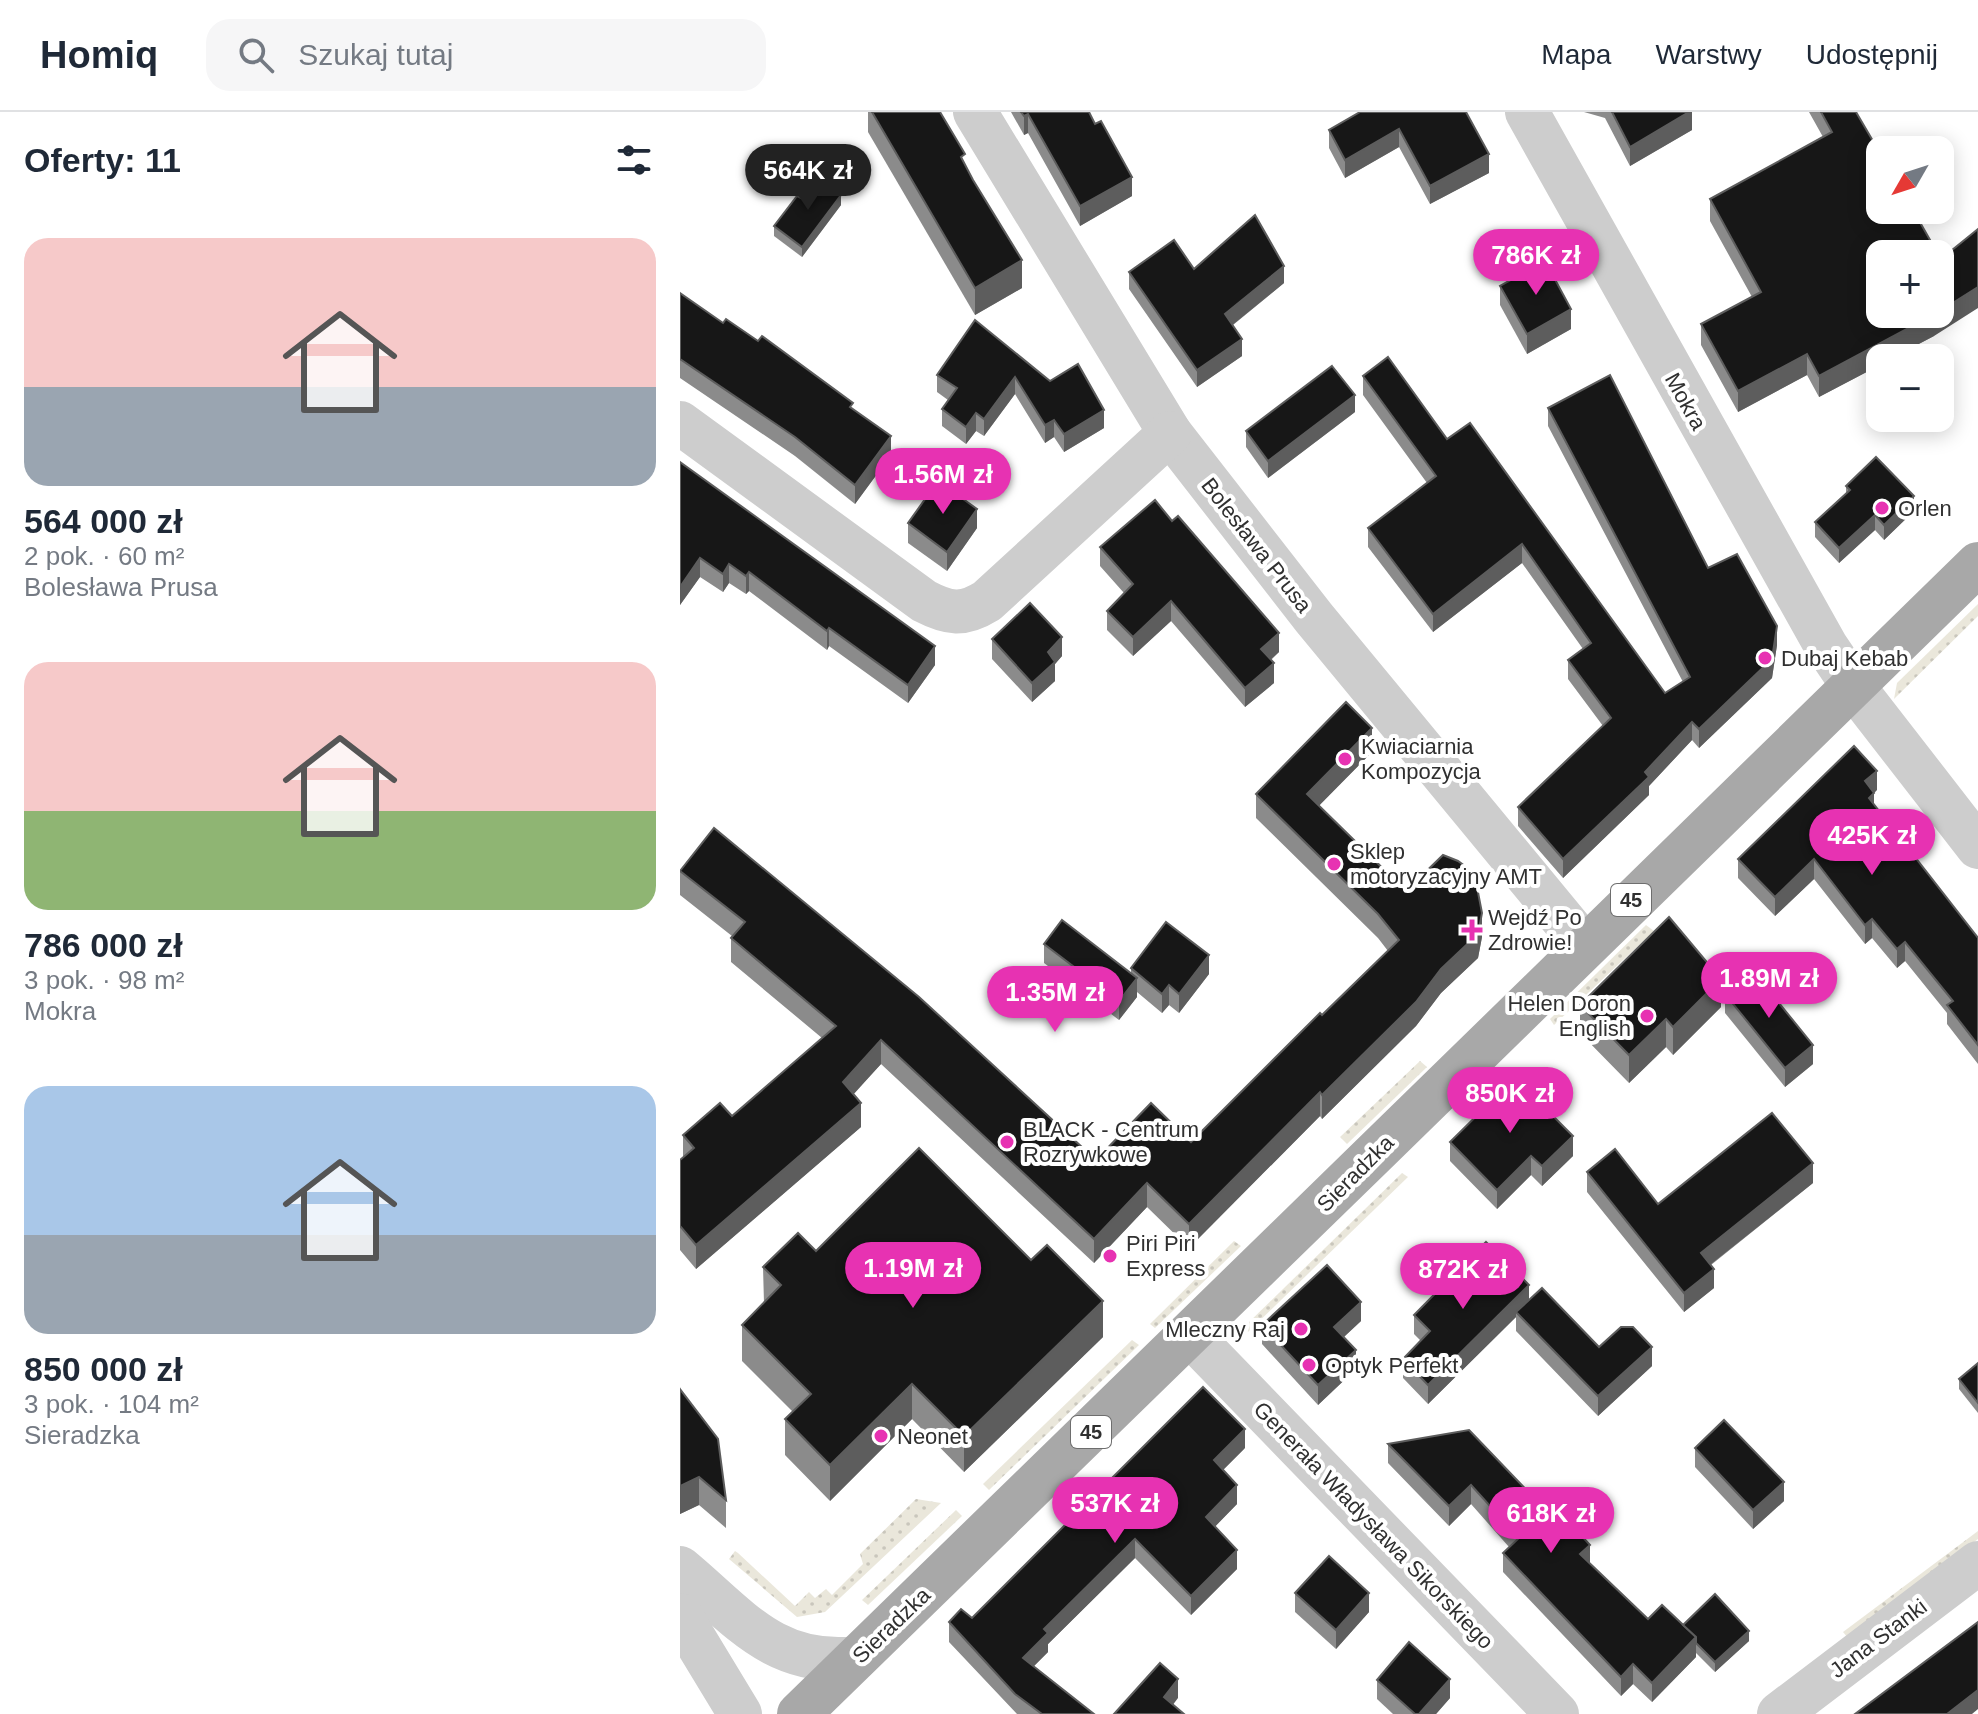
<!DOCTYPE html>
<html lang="pl">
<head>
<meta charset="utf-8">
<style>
	body { margin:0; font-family:Arial,sans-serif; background:#f6f6f7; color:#1f2937; height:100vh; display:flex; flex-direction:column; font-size:30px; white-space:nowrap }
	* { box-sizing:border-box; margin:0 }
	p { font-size:26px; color:#747a83 }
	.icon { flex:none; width:44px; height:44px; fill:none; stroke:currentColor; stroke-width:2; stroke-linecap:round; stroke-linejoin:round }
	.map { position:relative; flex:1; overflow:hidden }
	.panel { display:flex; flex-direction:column; background:#fff; width:680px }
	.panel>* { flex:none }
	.needle { width:52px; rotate:231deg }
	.buttons { position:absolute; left:1186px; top:24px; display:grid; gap:16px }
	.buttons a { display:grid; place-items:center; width:88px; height:88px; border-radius:16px; background:#fff; box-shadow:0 4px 20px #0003; font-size:40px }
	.price { position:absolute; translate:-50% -68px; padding:0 18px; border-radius:28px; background:#e732b2; color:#fff; font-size:26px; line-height:52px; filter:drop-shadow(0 2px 4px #0008) }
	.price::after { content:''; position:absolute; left:50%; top:48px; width:24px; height:18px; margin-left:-12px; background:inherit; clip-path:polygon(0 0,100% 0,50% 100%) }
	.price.active { background:#222; color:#fff }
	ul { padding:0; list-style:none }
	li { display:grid; align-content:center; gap:16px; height:424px; padding:0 24px }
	li span { display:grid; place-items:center; height:248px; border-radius:24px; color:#555 }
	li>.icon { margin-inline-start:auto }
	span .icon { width:144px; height:144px; fill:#fffc; stroke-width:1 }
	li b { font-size:34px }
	h2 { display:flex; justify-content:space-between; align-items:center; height:96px; padding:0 24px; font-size:34px }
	header { display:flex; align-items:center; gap:48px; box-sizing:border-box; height:112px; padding:0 40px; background:#fff; border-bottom:2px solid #e0e1e3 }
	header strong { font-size:38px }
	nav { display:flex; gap:44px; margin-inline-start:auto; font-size:28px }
	.search { width:560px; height:72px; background:#f6f6f7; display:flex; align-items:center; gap:20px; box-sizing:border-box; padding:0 28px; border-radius:24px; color:#747a83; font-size:30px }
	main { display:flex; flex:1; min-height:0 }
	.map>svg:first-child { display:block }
	.grass { fill:url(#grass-dots) }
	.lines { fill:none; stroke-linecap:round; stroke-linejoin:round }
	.minor { stroke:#cdcdcd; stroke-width:44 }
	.tertiary { stroke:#cdcdcd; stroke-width:44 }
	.primary { stroke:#a8a8a8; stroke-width:44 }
	.wall { fill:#8b8b8b }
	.shaded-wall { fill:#5d5d5d }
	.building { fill:#171717; stroke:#5d5d5d; stroke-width:2 }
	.poi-dot { fill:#e732b2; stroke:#fff; stroke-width:3 }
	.labels { text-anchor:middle; stroke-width:8; stroke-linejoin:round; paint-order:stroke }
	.shield { fill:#fff; stroke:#6e6e6e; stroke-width:2 }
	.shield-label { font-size:20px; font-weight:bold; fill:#303030 }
	.street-label { font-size:22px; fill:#303030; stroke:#fff }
	.poi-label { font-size:22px; fill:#303030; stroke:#fff; text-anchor:start }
</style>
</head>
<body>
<header>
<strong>Homiq</strong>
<div class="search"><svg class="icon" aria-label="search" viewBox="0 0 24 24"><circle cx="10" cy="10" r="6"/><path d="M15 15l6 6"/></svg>Szukaj tutaj</div>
<nav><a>Mapa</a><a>Warstwy</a><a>Udostępnij</a></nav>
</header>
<main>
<section class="panel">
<h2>Oferty: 11<svg class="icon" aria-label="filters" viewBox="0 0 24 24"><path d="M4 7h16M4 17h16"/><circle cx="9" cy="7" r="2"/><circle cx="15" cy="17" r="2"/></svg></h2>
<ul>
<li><span style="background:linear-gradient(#f6c9c9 60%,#9aa5b1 0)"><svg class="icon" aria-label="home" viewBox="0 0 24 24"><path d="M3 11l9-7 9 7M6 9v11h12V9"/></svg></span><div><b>564 000 zł</b><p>2 pok. · 60 m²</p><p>Bolesława Prusa</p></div></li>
<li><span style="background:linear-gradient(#f6c9c9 60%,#8fb573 0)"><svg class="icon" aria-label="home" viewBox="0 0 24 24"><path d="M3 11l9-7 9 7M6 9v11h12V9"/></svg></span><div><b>786 000 zł</b><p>3 pok. · 98 m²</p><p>Mokra</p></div></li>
<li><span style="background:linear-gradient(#a9c7e8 60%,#9aa5b1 0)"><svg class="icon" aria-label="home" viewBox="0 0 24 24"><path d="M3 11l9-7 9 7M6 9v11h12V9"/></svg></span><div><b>850 000 zł</b><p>3 pok. · 104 m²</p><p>Sieradzka</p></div></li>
</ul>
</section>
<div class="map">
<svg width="1298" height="1602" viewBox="0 0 1298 1602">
	<defs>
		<pattern id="grass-dots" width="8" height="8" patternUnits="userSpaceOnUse" patternTransform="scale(2)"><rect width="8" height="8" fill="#eae7db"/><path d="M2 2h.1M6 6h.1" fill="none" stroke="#c9c6bc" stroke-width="1.8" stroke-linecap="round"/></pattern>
	</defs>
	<rect width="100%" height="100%" fill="#fff"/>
	<g class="grass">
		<path d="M1298,492V504L1214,587L1217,571Z"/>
		<path d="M966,813L974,819L874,913L870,907Z"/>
		<path d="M740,949L747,955L667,1032L660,1025Z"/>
		<path d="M722,1061L728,1065L568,1220L564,1215Z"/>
		<path d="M554,1129L561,1134L475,1216L470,1212Z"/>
		<path d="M452,1228L459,1233L309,1378L303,1372Z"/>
		<path d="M236,1387L261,1391L145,1500L117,1505L49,1447L55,1439L58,1441L115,1494L129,1480L135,1486L146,1477L152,1483L183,1452L180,1442Z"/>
		<path d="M276,1398L282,1404L188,1493L182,1488Z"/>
		<path d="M1298,1419V1427L1168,1526L1163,1520Z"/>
	</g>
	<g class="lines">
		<g class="minor">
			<path d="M295,0L490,321L634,506L904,833"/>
			<path d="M847,0L1146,534L1173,574L1298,735"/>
			<path d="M0,311L244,489C269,502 283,504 307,489L490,321"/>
			<path d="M511,1224L877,1602"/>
			<path d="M1099,1602L1298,1451"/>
		</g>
		<g class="tertiary">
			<path d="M0,1456C58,1504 93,1555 176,1546"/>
			<path d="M0,1503L60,1602"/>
		</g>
		<path class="primary" d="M119,1602C513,1220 905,835 1298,452"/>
	</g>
	<g class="wall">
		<path d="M188,0H260L342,176L295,203L188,20Z"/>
		<path d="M331,0H409L452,84L400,114L348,21L344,23Z"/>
		<path d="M680,0L809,61L750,92L719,35L665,66L649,36V18Z"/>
		<path d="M904,0H1012V18L950,54L925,6Z"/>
		<path d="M1129,0H1176L1254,224L1212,246H1200V253L1139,285L1127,263L1058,300L1021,233V212L1072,185L1030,109V87L1143,25Z"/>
		<path d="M121,86L161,93L122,145L94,124V114Z"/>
		<path d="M514,157L604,171L553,213L562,244L517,275L449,177V160Z"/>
		<path d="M820,174L891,217L847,242L820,193Z"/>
		<path d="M0,181L43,211L211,343L175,392L115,344L0,266Z"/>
		<path d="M295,208L424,316L384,340L374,325L365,331L335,282L304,324L296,319L286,332L262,314V297L268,288L257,280V263Z"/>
		<path d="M683,264L767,327L985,581L1003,570L868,314V296L1028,456L1097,533L1092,566L1019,636L1012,628L969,674V683L883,766L838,714V695L923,614L888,567V548L903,537L842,451L753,520L688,435V416L747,371L683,283Z"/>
		<path d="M675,300L588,366L566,335V319Z"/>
		<path d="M0,350L255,553L228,591L149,534L147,538L69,479L66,482L49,471L43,480L20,465L0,493Z"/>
		<path d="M1166,374L1234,399L1204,428L1195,418L1159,451L1135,425V410L1166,381Z"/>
		<path d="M228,411L297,416L267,459L228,431Z"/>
		<path d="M420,435L599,540L591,548L594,571L565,595L491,509L453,544L427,518V499L444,481L420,454Z"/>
		<path d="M312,527L382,544L375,552V569L352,590L312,547Z"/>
		<path d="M692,640L639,693L726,779L802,825L798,846L761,881L736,914L642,1007L640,1004L509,1136L467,1095L414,1151L201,952L173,982L181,1015L16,1157L0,1138V1048L3,1046V1023L52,1004L142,926L51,850V826L52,824L0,783V759L416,1048L511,1030L708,839L698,826L576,706V682Z"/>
		<path d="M1197,678L1194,681V692L1298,826V952L1267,912V901L1225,849L1217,856L1192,826L1185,832L1134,767L1095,804L1058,766V747Z"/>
		<path d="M364,832L451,862V856L529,862L499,901L489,893L482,901L457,880V885L439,908L364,851Z"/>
		<path d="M1045,882L1133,952L1105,975L1045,901Z"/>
		<path d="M900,893L1041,895L993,943L986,935L949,971L900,921Z"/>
		<path d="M770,1030L893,1044L862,1074L851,1063L817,1097L770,1049Z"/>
		<path d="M907,1060L978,1092L1133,1071L1031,1153L1034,1176L1004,1200L907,1080Z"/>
		<path d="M136,1139L423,1225L284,1360L232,1307L150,1389L105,1343V1307L113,1300L62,1249V1213L84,1191L83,1155Z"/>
		<path d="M849,1189L919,1235L972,1254L918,1304L836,1219V1205L748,1292L723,1266V1247L741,1229L734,1222V1203Z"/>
		<path d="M681,1209L664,1225L676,1257L638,1293L582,1232V1213Z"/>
		<path d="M1298,1251V1301L1279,1277V1267Z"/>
		<path d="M0,1277L46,1388V1416L19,1393L0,1402Z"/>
		<path d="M789,1318L910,1452L968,1507L1003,1513L1069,1529L1035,1560L1016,1541V1545L972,1590L953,1572L941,1584L823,1460V1441L829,1435L791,1392L769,1414L708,1351V1332Z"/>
		<path d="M565,1336L543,1358L557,1392L535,1414L557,1457L511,1503L455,1446L368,1532V1540L354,1554L414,1602H337L269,1530V1510L292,1506Z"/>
		<path d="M1015,1336L1104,1389L1073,1417L1015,1355Z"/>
		<path d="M615,1481L689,1500L656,1537L615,1500Z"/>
		<path d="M697,1568L770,1586L756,1602H713L697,1587Z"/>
	</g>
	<g class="shaded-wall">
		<path d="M1009,0H1012V18L950,54V35Z"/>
		<path d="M348,2V21L344,23V4Z"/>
		<path d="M719,17V35L665,66V48Z"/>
		<path d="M809,42V61L750,92V74Z"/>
		<path d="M452,65V84L400,114V94Z"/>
		<path d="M161,83V93L122,145V135Z"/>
		<path d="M342,148V176L295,203V176Z"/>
		<path d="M604,154V171L545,219V202Z"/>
		<path d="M1298,175V196L1254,224L1212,246H1200V253L1139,285V264L1255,202H1260V199Z"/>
		<path d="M891,197V217L847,242V222Z"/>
		<path d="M562,227V244L517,275V258Z"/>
		<path d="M1127,242V263L1058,300V279Z"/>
		<path d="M335,265V282L304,324V307Z"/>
		<path d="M675,283V300L588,366V349Z"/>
		<path d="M424,298V316L384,340V322Z"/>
		<path d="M296,301V319L286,332V315Z"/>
		<path d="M374,308V325L365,331V313Z"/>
		<path d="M211,324V343L175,392V373Z"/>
		<path d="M1234,384V399L1204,428V413Z"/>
		<path d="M297,397V416L267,459V440Z"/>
		<path d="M1195,403V418L1159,451V436Z"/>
		<path d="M842,432V451L753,520V502Z"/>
		<path d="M20,446V465L0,493V475Z"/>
		<path d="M49,452V471L43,480V462Z"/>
		<path d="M69,460V479L66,482V464Z"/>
		<path d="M491,489V509L453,544V525Z"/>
		<path d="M1097,514V533L1092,566L1019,636V617Z"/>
		<path d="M149,516V534L147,538V519Z"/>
		<path d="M599,521V540L581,556V537Z"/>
		<path d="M382,525V544L375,552V569L352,590V571L368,540Z"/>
		<path d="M255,534V553L228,591V573Z"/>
		<path d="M594,551V571L565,595V576Z"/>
		<path d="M1012,610V628L969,674V683L883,766V747Z"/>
		<path d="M692,616V640L627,706V682Z"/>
		<path d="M1197,659V678L1185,689V669Z"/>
		<path d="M1194,681V700L1189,686Z"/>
		<path d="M1134,747V767L1095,804V785Z"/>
		<path d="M802,801V825L798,846L761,881L736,914L642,1007V983Z"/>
		<path d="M1192,807V826L1185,832V813Z"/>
		<path d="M1225,830V849L1217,856V837Z"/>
		<path d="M529,843V862L499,901V882Z"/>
		<path d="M457,866V885L439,908V889Z"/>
		<path d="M1041,867V895L993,943V915Z"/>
		<path d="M489,873V893L482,901V882Z"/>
		<path d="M986,907V935L949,971V943Z"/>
		<path d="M201,928V952L163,994V970Z"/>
		<path d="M1133,933V952L1105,975V956Z"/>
		<path d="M640,980V1004L509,1136V1112Z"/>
		<path d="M181,991V1015L16,1157V1133Z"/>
		<path d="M893,1024V1044L862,1074V1054Z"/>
		<path d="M851,1044V1063L817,1097V1078Z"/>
		<path d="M1133,1051V1071L1021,1160V1141Z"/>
		<path d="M467,1071V1095L414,1151V1127Z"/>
		<path d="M1034,1157V1176L1004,1200V1181Z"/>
		<path d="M849,1173V1192L836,1200V1205L748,1292V1273Z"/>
		<path d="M423,1189V1225L284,1360V1324Z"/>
		<path d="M681,1190V1209L654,1234V1215Z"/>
		<path d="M972,1235V1254L918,1304V1284Z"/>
		<path d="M676,1238V1257L638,1293V1273Z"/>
		<path d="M232,1272V1307L150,1389V1353Z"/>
		<path d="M565,1317V1336L534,1367V1348Z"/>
		<path d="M19,1365V1393L0,1402V1374Z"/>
		<path d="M1104,1370V1389L1073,1417V1398Z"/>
		<path d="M557,1373V1392L526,1424V1405Z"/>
		<path d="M791,1373V1392L769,1414V1394Z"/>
		<path d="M455,1427V1446L368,1532V1540L343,1565V1546L364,1517Z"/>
		<path d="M910,1433V1452L900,1442Z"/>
		<path d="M557,1438V1457L511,1503V1484Z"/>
		<path d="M689,1481V1500L656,1537V1518Z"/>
		<path d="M1069,1519V1529L1035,1560V1550Z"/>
		<path d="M1016,1525V1545L972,1590V1571Z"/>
		<path d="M953,1552V1572L941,1584V1565Z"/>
		<path d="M498,1567V1586L486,1602L484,1585Z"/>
		<path d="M770,1567V1586L756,1602H739Z"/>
		<path d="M1298,1578V1597L1292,1602H1267Z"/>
	</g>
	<g class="building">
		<path d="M192,0H260L285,42L281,45L293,68L342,148L295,176Z"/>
		<path d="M341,0H409L415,12L421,9L452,65L400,94L348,2L344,4Z"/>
		<path d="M680,0H786L809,42L750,74L719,17L665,48L649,18Z"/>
		<path d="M932,0H1009L950,35Z"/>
		<path d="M1141,0H1176L1200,41V98H1233L1258,142H1200V202H1255L1139,264L1127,242L1058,279L1021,212L1081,180L1030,87L1152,20Z"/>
		<path d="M136,65L161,83L122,135L94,114L117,84L121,86Z"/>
		<path d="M575,103L604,154L545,202L562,227L517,258L449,160L494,128L514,157Z"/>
		<path d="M1298,117V175L1260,199V145L1261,147Z"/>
		<path d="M865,149L891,197L847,222L820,174Z"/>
		<path d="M0,181L43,211L46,207L78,229L82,224L173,291L170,295L211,324L175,373L115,325L0,247Z"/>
		<path d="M295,208L370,269L398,252L424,298L384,322L374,308L365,313L335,265L304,307L296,301L286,315L262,297L277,276L257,263Z"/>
		<path d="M708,245L767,327L790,311L985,581L1010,565L868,296L930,263L1028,456L1057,442L1097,514L1092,547L1019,617L1012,610L965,660L969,665L883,747L838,695L931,606L888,548L911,531L842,432L753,502L688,416L756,364L683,264Z"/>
		<path d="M652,254L675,283L588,349L566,319Z"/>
		<path d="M1196,345L1234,384L1204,413L1195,403L1159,436L1135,410L1170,378L1166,374Z"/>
		<path d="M0,350L255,534L228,573L149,516L147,519L69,460L66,464L49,452L43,462L20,446L0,475Z"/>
		<path d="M258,369L297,397L267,440L228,411Z"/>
		<path d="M475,388L492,409L498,404L599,521L581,537L594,551L565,576L491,489L453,525L427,499L453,472L420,435Z"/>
		<path d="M350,491L382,525L368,540L375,550L352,571L312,527Z"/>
		<path d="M666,590L692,616L627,682L726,779L763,743L778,749L786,755L797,775L802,801L798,822L761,857L736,890L642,983L640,980L509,1112L467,1071L414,1127L201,928L163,970L181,991L16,1133L0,1114V1048L14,1036L3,1023L40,991L52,1004L156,914L51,826L65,810L0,759L34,716L239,885L416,1048L471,991L511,1030L640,901L642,903L719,828L698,802L576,682Z"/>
		<path d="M1174,634L1197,659L1185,669L1194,681L1189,686L1298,826V933L1267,893L1273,889L1225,830L1217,837L1192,807L1185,813L1134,747L1095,785L1058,747Z"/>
		<path d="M989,805L1041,867L993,915L986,907L949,943L900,893Z"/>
		<path d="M382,808L457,866L439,889L364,832Z"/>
		<path d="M486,810L529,843L499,882L489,873L482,882L451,856Z"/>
		<path d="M1073,859L1133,933L1105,956L1045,882Z"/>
		<path d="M835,966L893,1024L862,1054L851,1044L817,1078L770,1030Z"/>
		<path d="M1092,1001L1133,1051L1021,1141L1034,1157L1004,1181L907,1060L935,1037L978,1092Z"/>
		<path d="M239,1036L351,1148L367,1133L423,1189L284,1324L232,1272L150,1353L105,1307L131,1282L62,1213L101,1173L83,1155L118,1121L136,1139Z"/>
		<path d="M806,1130L849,1173L748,1273L723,1247L750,1219L734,1203Z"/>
		<path d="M647,1153L681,1190L654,1215L676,1238L638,1273L582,1213Z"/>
		<path d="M862,1176L919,1235L941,1215H953L972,1235L918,1284L836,1200Z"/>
		<path d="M1298,1251V1291L1279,1267Z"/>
		<path d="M523,1275L565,1317L534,1348L557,1373L526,1405L557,1438L511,1484L455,1427L364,1517L368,1521L343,1546L414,1602H362L335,1582L269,1510L281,1497L292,1506Z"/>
		<path d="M0,1277L38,1327L46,1388L19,1365L0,1374Z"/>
		<path d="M1044,1308L1104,1370L1073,1398L1015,1336Z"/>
		<path d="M789,1318L857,1389L864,1383L910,1433L900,1442L968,1507L982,1493L1016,1525L972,1571L953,1552L941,1565L823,1441L839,1426L791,1373L769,1394L708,1332Z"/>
		<path d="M649,1444L689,1481L656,1518L615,1481Z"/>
		<path d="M1035,1482L1069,1519L1035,1550L1016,1531V1525L1003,1513Z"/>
		<path d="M1298,1510V1578L1267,1602H1175Z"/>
		<path d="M729,1530L770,1567L739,1602H735L697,1568Z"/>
		<path d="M480,1551L498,1567L484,1585L504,1602H434Z"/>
	</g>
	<g class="poi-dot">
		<circle cx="1202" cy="396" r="8"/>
		<circle cx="1085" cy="546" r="8"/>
		<circle cx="665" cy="647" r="8"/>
		<circle cx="654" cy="752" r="8"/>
		<path d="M788 806h8v8h8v8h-8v8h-8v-8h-8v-8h8z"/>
		<circle cx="967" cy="904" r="8"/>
		<circle cx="327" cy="1030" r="8"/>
		<circle cx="430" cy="1144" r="8"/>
		<circle cx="621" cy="1217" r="8"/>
		<circle cx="629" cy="1253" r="8"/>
		<circle cx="201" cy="1324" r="8"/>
	</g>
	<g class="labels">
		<g class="shield">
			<rect x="931" y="772" width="40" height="32" rx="6"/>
			<rect x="391" y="1304" width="40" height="32" rx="6"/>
		</g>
		<g class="shield-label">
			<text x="951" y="795">45</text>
			<text x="411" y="1327">45</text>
		</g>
		<g class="street-label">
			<text transform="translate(1006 289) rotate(61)" y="8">Mokra</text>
			<text transform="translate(577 433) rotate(52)" y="8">Bolesława Prusa</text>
			<text transform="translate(675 1061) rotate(-45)" y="8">Sieradzka</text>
			<text transform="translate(694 1413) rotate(46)" y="8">Generała Władysława Sikorskiego</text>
			<text transform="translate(211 1513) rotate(-44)" y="8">Sieradzka</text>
			<text transform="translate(1198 1526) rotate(-37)" y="8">Jana Stanki</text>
		</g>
		<g class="poi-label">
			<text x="1218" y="404">Orlen</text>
			<text x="1101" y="554">Dubaj Kebab</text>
			<text x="681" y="642">Kwiaciarnia<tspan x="681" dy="25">Kompozycja</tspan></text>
			<text x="670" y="747">Sklep<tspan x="670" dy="25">motoryzacyjny AMT</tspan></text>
			<text x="808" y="813">Wejdź Po<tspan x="808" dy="25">Zdrowie!</tspan></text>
			<text x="951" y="899" text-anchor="end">Helen Doron<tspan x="951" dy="25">English</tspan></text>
			<text x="343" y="1025">BLACK - Centrum<tspan x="343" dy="25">Rozrywkowe</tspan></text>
			<text x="446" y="1139">Piri Piri<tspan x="446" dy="25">Express</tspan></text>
			<text x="605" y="1225" text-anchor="end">Mleczny Raj</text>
			<text x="645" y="1261">Optyk Perfekt</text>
			<text x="217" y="1332">Neonet</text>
		</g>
	</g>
</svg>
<div class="buttons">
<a><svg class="needle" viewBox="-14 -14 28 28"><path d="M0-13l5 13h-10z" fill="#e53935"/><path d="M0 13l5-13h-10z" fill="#747a83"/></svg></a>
<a>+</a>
<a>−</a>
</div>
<b class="price active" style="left:128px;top:100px">564K zł</b>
<b class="price" style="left:856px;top:185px">786K zł</b>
<b class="price" style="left:263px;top:404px">1.56M zł</b>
<b class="price" style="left:1192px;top:765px">425K zł</b>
<b class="price" style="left:1089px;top:908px">1.89M zł</b>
<b class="price" style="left:375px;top:922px">1.35M zł</b>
<b class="price" style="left:830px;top:1023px">850K zł</b>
<b class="price" style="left:233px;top:1198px">1.19M zł</b>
<b class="price" style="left:783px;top:1199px">872K zł</b>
<b class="price" style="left:435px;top:1433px">537K zł</b>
<b class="price" style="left:871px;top:1443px">618K zł</b>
</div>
</main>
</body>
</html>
